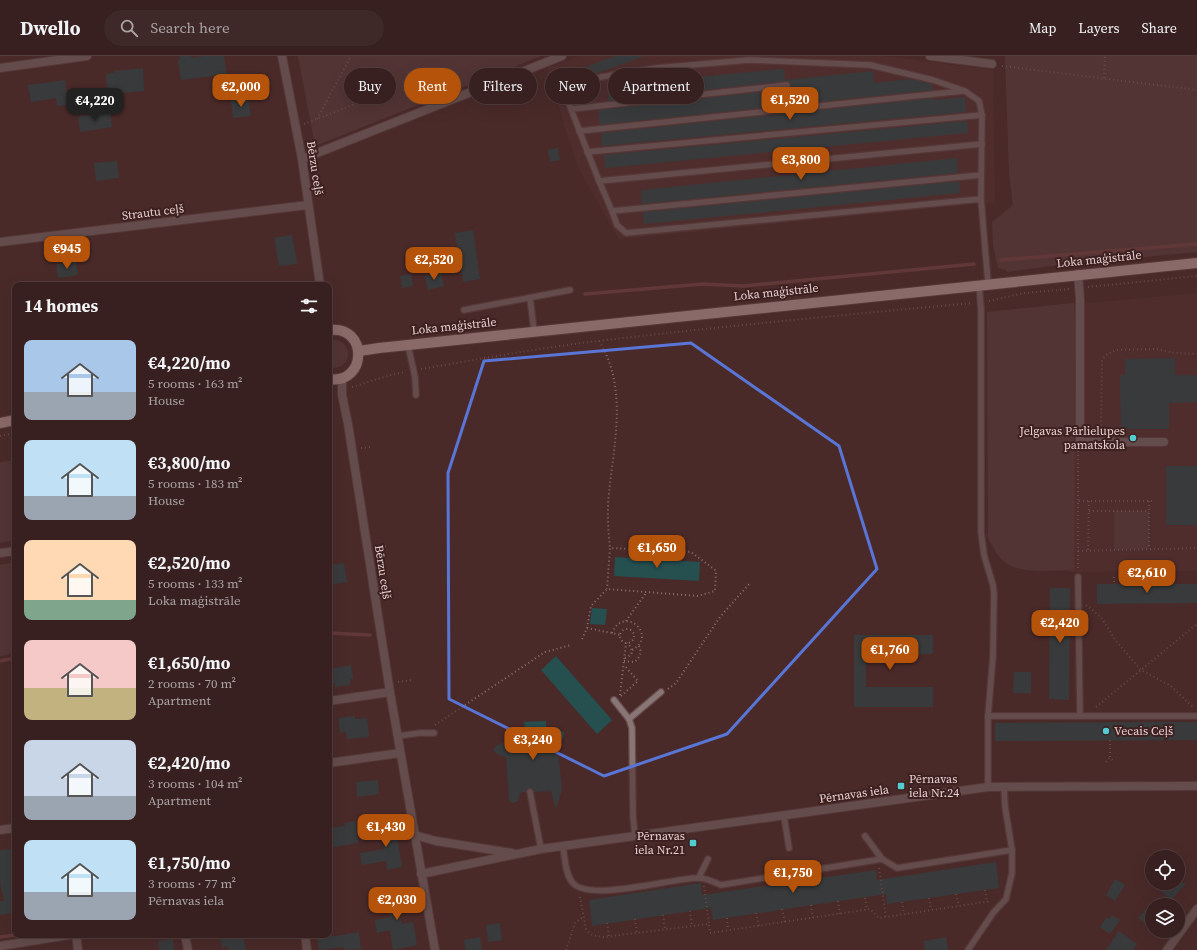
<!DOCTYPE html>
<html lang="en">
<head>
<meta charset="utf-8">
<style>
	body { margin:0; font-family:"Source Serif 4",serif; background:#3e2828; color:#f1f3f6; height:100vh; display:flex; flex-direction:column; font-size:15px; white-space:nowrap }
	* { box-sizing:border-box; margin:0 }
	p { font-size:13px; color:#aaa3a4 }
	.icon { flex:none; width:22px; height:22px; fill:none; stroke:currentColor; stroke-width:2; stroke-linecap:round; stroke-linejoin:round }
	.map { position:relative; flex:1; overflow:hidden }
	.drawer { position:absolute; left:12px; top:226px; width:320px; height:656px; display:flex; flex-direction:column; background:#37201f; border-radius:8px; box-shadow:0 4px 16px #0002,0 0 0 1px #513e3d }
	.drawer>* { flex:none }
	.top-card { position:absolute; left:344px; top:12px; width:380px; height:36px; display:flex; gap:8px }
	.tools { position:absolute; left:1145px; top:794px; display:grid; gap:8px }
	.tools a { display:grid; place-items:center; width:40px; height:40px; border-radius:50%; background:#37201f; box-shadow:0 4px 16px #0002,0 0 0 1px #513e3d; font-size:20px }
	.price { position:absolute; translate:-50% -34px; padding:0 9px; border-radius:8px; background:#b45309; color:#fff; font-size:13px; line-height:26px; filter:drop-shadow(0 1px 2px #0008) }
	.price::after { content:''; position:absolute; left:50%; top:24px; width:12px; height:9px; margin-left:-6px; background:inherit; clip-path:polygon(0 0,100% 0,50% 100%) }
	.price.on { background:#222; color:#fff }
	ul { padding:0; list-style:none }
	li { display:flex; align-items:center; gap:12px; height:100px; padding:0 12px }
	li span { display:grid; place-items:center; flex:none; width:112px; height:80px; border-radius:8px; color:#555 }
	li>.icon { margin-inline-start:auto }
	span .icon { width:48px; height:48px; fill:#fffc; stroke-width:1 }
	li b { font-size:17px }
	h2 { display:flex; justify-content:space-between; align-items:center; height:48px; padding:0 12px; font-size:17px }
	.pill { padding:0 14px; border-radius:18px; background:#37201f; box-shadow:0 4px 16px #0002,0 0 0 1px #513e3d; font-size:14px; line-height:36px }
	.pill.on { background:#b45309; color:#fff }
	header { display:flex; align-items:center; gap:24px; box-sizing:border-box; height:56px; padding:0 20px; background:#37201f; border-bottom:1px solid #513e3d }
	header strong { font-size:19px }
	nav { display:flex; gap:22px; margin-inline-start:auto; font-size:14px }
	.search { width:280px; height:36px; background:#3e2828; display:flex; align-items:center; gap:10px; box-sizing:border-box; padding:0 14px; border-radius:22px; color:#aaa3a4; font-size:15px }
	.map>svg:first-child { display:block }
	.built { fill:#583231 }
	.green { fill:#614140 }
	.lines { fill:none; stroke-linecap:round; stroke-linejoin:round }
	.stream { stroke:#7e4948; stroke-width:3.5 }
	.building { fill:#264f50 }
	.service-casing { stroke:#654847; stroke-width:8 }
	.minor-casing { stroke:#654847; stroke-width:10 }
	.tertiary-casing { stroke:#654847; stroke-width:10 }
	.primary-casing { stroke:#654847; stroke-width:12 }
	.path { stroke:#8a6f6e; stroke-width:2; stroke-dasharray:1 3; stroke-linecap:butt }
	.service { stroke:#877675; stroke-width:5.5 }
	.minor { stroke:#877675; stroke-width:8 }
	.tertiary { stroke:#877675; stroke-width:8 }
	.primary { stroke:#dab8b6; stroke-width:10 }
	.marked { fill:none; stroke:#5975d6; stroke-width:3; stroke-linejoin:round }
	.poi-dot { fill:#52ccd0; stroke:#3e2020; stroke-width:1.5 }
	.labels { text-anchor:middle; stroke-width:4; stroke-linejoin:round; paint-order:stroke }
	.street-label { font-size:12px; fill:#e6d1d0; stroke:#3e2020 }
	.poi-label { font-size:12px; fill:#e6d1d0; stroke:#3e2020; text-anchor:end }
</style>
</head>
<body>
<header>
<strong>Dwello</strong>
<div class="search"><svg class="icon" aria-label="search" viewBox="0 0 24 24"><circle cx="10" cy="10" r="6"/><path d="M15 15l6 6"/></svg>Search here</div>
<nav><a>Map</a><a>Layers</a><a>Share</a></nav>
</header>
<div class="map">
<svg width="1197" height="894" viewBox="0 0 1197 894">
	<rect width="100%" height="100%" fill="#492a29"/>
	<g class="built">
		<path d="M581,0H884L993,14L995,146L619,183L577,110L547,12Z"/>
		<path d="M1197,237V515L1068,516L1069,249Z"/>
	</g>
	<g class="green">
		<path d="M298,0H541L315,90Z"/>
		<path d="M1005,0H1197V196L1059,209L1007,216L1006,214L998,212L993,189L992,166L1013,149L1009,117Z"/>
		<path d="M1074,247L1075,269L1074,514C1053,514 1017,520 1001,503C996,497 992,489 988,482L987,256Z"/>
		<path d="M332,284C356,284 351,317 329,311V285Z"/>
		<path d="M15,404V484L0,487V406Z"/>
		<path d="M1114,455H1149V493L1114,494Z"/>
		<path d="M15,506V597L0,600V509Z"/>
	</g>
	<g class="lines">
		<g class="stream">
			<path d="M1001,204L1197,188"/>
			<path d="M585,238L703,228L744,230L974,208"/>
			<path d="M329,577L370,579"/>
			<path d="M0,605L15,602"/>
			<path d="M0,881L15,879"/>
		</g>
	</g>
	<g class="building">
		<path d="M179,0H191L192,2L203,0H224L228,29L215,31L213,20L181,24L178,4H180Z"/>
		<path d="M615,0H642V1L590,20L586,11Z"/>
		<path d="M143,12L144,35L108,38L106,18L114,17V15Z"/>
		<path d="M784,13L785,24L873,15L874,27L911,23L932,28L933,34L600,69L598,54L787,33L790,32L791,29L790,26L787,25L608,45L607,29Z"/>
		<path d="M65,24L68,49L57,50L56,42L31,46L28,29Z"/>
		<path d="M965,41L966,56L602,90L601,77L934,42V44Z"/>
		<path d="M248,42L251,60L233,62L231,44Z"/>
		<path d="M110,56L112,71L80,76L78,60Z"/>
		<path d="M967,65L968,77L605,112L604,99Z"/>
		<path d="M558,92L560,104L550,106L548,94Z"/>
		<path d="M957,102L958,117L642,148L641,134Z"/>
		<path d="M117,105L119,122L96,125L94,107Z"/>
		<path d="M959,125L960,137L644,168L643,156Z"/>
		<path d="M473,174L480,223L463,226L455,177Z"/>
		<path d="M292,179L297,208L279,210L274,182Z"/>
		<path d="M76,205L78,219L58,222L56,208Z"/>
		<path d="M441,216L444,230L428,234L425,220Z"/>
		<path d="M411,218L413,230L402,232L400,220Z"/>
		<path d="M1175,302V319H1197V346L1169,347V373H1121L1120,319H1125V303Z"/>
		<rect x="1166" y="410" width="31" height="59"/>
		<path d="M615,501L700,506L699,525L614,520Z"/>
		<path d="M344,507L347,526L329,529V509Z"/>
		<path d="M1097,528H1197V547L1097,548Z"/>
		<path d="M1050,532H1070L1069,644L1049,643Z"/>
		<path d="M592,552L607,553L605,569L590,568Z"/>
		<path d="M854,579H933V598H866V631H933V651H854Z"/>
		<path d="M556,600L612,664L597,678L541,614Z"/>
		<path d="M351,609L353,623H350V629L335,631V627H331V626H329V613Z"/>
		<path d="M1014,616H1031V637H1013Z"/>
		<path d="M355,660V663L367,662L369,681L347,683L346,676L340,677L338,662Z"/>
		<path d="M546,665V674L559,673L564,677L563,682L557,688L562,732L561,737L556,753L551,735L534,736L533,733L529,732L526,736L520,737L518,745L514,747L510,746L509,743L506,701L497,698L493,694L496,690L504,686V679L526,678L524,666Z"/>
		<path d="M1147,666H1197V684L995,685V667Z"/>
		<path d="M378,724L379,738L357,741L356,726Z"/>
		<path d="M394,763L402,811L387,814L386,805L362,809L360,797L384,793L379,765Z"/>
		<path d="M356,765L358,787L329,792V772L345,770L344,767Z"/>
		<path d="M11,793L13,821H15V857L0,859V845H4L0,827V794Z"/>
		<path d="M996,806L999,832L887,848L886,838L713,864L711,852L592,870L589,844L701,827L702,839L876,814L877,824Z"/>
		<path d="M1115,823L1125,829L1115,845L1106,839Z"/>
		<path d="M1150,827H1186L1172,844Z"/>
		<path d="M407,831L410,846L398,848L402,868L413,866L417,889L393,894L390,874L377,877L375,864L390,861L385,835Z"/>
		<path d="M1152,846V874L1138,862Z"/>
		<path d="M1112,859L1120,864L1110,878L1100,871L1107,861L1109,863Z"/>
		<path d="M500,867L502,884L488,886L486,869Z"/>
		<path d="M1119,875L1137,888L1133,894H1106Z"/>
		<path d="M359,876L361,893L345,894L344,891L319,894L317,879L336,880Z"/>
		<path d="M220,879H243L246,894H228V891L222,892Z"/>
		<path d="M480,881L482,894H466L464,884Z"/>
		<path d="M946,881L948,894H925L924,885Z"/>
		<path d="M173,883L174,894H159L158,885Z"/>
	</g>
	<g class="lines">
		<g class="service-casing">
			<g id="service">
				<path d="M572,53L787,29"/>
				<path d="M579,75L963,35"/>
				<path d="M587,96L982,59"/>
				<path d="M599,125L982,88"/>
				<path d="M981,143L626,177L617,169L612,155L599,125L564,35L601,21L656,12L749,4L870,9L933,24L965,35L979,45L982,59L981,143L988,227"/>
				<path d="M612,155L981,119"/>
				<path d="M979,229L981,253V476L984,499L993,529L994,537L993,600L988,660V731"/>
				<path d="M530,242L534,275"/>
				<path d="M464,254L570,234"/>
				<path d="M408,289L415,321L416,339"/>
				<path d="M614,644L629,663L632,672L633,760L635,780"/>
				<path d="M988,660H1080L1078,521"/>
				<path d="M1080,660H1197"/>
				<path d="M629,663L661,636"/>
				<path d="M398,680L420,677H434"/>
				<path d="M530,736L541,793"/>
				<path d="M784,760L789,792"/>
				<path d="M865,780L882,803"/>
				<path d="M563,791C565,802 565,817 572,826C587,847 673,822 697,822C705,821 714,826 721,829L882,803L897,812L1012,794"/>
				<path d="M699,821L708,803"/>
				<path d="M968,894L993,857L1006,843L1012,817V794L1005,750L1004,730"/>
			</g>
		</g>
		<g class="minor-casing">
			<g id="minor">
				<path d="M930,0L992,8"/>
				<path d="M0,12L87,0"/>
				<path d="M302,103L562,0"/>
				<path d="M0,186L308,149"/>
				<path d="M1078,218L1080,243V386H1164"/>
				<path d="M342,322V339L348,368L390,636L435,894"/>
				<path d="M0,497L15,495"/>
				<path d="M329,645L390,636"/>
				<path d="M329,707L400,697"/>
				<path d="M0,774L15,772"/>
				<path d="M414,779L436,785L512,797"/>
				<path d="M421,818L541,793L988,731L1197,730"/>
				<path d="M76,879L78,894"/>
				<path d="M185,879L188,894"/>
				<path d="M305,879L307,894"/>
				<path d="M0,890L69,879"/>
				<path d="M1167,894L1197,853"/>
			</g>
		</g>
		<g class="tertiary-casing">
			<path id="tertiary" d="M282,0L302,103L320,229"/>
		</g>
		<g class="primary-casing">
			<g id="primary">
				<path d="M329,274C369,269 367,329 329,323"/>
				<path d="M359,295L379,292L1197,207"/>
				<path d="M0,367L15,364"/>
			</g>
		</g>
		<g class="path">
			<path d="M1002,10L1197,34"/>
			<path d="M1104,22L1105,0"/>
			<path d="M317,63L351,0"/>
			<path d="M304,68L383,37"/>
			<path d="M1088,231L1197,220"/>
			<path d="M989,245L1025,237L1070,233"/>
			<path d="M599,285C628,331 614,387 609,437C607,456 608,474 610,492"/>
			<path d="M421,313C486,302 550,290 615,283C734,269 854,258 973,247"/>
			<path d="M352,331C370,326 387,319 405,316"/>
			<path d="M1105,376L1101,371L1102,304L1106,299L1116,294L1156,293L1175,297L1197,298"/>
			<path d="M0,380L15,377"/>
			<path d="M361,392L370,391"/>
			<path d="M1079,445H1154"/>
			<path d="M1149,445V493"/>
			<path d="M1089,455H1149"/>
			<path d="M377,491L388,490"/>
			<path d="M1088,494L1089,445"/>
			<path d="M1078,495L1197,492"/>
			<path d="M1078,512V395"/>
			<path d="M1114,521V528"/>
			<path d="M1142,522V528"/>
			<path d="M1170,522V528"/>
			<path d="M1086,549L1101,561L1116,585L1141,614L1171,630L1194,652"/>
			<path d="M626,565L646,537"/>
			<path d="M587,572L621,579"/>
			<circle cx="627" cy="580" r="7"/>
			<path d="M612,577C624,548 659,580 632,594"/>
			<path d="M582,583L587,572L591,550L607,533L698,540L715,535L716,515L714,513L691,496L610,492L607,533"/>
			<path d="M625,602L631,599C633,594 631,591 627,587"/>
			<path d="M624,605L634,606L638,603L641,596L639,590"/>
			<path d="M398,626L411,624"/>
			<path d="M668,633L676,627L720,561L750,527"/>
			<path d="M620,639L626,587"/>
			<path d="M621,640L638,625L624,609"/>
			<path d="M1096,651L1197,568"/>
			<path d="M435,669L545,596L571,589"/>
			<path d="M1110,684V701L1114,706"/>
			<path d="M1106,706L1110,701"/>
			<path d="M879,812L886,861L991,845"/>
			<path d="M704,830L709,867"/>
			<path d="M985,834L987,846"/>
			<path d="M956,838L959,850"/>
			<path d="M580,841L586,873C591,880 595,880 603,881L709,868L710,877L870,853L879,862L886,861"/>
			<path d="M865,842L867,854"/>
			<path d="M929,842L931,854"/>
			<path d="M838,845L840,858"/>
			<path d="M902,846L904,858"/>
			<path d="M811,849L813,862"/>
			<path d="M782,853L785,866"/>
			<path d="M690,855L692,870"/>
			<path d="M756,857L759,870"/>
			<path d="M663,859L665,873"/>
			<path d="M727,862L728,874"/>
			<path d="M635,863L637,877"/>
			<path d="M607,867L609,880"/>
			<path d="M566,894L575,867L584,860"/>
		</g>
		<use href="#service" class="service"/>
		<use href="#minor" class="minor"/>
		<use href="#tertiary" class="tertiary"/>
		<use href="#primary" class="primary"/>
	</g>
	<path d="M0 0H1197V894H0ZM691,287L839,390L877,513L727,678L604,720L449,643L448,417L484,305Z" fill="#492a29" fill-opacity=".55" fill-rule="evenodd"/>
	<path class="marked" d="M691,287L839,390L877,513L727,678L604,720L449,643L448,417L484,305Z"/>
	<g class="poi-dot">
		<circle cx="1133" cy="382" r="4"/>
		<circle cx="1106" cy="675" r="4"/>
		<rect x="897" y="726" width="8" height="8" rx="2"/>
		<rect x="689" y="783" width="8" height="8" rx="2"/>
	</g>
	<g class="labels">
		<g class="street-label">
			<text transform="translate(315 112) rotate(81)" y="4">Bērzu ceļš</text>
			<text transform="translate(153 156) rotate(-7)" y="4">Strautu ceļš</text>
			<text transform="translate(1099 203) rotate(-6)" y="4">Loka maģistrāle</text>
			<text transform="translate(776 236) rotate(-6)" y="4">Loka maģistrāle</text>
			<text transform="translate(454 270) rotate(-6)" y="4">Loka maģistrāle</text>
			<text transform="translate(383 516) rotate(81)" y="4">Bērzu ceļš</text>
			<text transform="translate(854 738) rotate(-8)" y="4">Pērnavas iela</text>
		</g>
		<g class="poi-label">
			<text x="1125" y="379">Jelgavas Pārlielupes<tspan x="1125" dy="14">pamatskola</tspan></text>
			<text x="1114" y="679" text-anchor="start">Vecais Ceļš</text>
			<text x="909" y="727" text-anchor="start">Pērnavas<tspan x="909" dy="14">iela Nr.24</tspan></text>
			<text x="685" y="784">Pērnavas<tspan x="685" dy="14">iela Nr.21</tspan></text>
		</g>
	</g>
</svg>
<div class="tools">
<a><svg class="icon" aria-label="locate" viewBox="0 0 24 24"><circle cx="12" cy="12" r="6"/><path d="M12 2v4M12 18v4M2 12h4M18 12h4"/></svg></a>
<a><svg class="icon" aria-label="layers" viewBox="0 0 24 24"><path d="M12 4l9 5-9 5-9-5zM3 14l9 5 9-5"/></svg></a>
</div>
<b class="price" style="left:241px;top:52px">€2,000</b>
<b class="price" style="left:790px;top:65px">€1,520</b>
<b class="price on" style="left:95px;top:66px">€4,220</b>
<b class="price" style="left:801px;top:125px">€3,800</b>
<b class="price" style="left:67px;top:214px">€945</b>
<b class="price" style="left:434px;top:225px">€2,520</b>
<b class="price" style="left:657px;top:513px">€1,650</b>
<b class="price" style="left:1147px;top:538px">€2,610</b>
<b class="price" style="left:1060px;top:588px">€2,420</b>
<b class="price" style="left:890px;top:615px">€1,760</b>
<b class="price" style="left:533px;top:705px">€3,240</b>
<b class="price" style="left:386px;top:792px">€1,430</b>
<b class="price" style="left:793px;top:838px">€1,750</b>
<b class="price" style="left:397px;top:865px">€2,030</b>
<div class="top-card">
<a class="pill">Buy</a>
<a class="pill on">Rent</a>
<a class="pill">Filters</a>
<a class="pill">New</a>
<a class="pill">Apartment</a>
</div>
<section class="drawer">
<h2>14 homes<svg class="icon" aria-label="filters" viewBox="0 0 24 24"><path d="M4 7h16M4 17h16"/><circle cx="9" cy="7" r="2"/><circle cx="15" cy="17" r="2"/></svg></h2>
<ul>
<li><span style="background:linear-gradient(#a9c7e8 65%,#9aa5b1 0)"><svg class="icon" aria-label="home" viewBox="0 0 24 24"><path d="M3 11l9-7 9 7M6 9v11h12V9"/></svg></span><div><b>€4,220/mo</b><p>5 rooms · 163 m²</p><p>House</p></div></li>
<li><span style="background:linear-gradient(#bfe0f5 70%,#9aa5b1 0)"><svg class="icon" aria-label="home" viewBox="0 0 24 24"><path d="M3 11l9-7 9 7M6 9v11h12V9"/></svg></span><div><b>€3,800/mo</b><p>5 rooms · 183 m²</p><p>House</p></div></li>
<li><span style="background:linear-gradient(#ffd9b3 75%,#7fa58c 0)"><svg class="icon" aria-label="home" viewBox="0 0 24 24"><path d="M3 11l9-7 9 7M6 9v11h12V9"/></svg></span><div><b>€2,520/mo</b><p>5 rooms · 133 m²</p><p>Loka maģistrāle</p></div></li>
<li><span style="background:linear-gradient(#f6c9c9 60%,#c2b280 0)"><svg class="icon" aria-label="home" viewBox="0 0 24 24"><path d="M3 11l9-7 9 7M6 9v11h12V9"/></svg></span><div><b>€1,650/mo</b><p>2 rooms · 70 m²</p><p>Apartment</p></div></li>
<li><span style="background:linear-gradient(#c9d6e8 70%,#9aa5b1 0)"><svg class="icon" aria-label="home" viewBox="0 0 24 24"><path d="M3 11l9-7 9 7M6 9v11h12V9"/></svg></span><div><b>€2,420/mo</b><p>3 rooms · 104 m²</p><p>Apartment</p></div></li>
<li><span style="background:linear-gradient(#bfe0f5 65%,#9aa5b1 0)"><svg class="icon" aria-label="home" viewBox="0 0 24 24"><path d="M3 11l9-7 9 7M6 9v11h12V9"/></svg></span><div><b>€1,750/mo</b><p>3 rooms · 77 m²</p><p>Pērnavas iela</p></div></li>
</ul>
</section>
</div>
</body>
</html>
